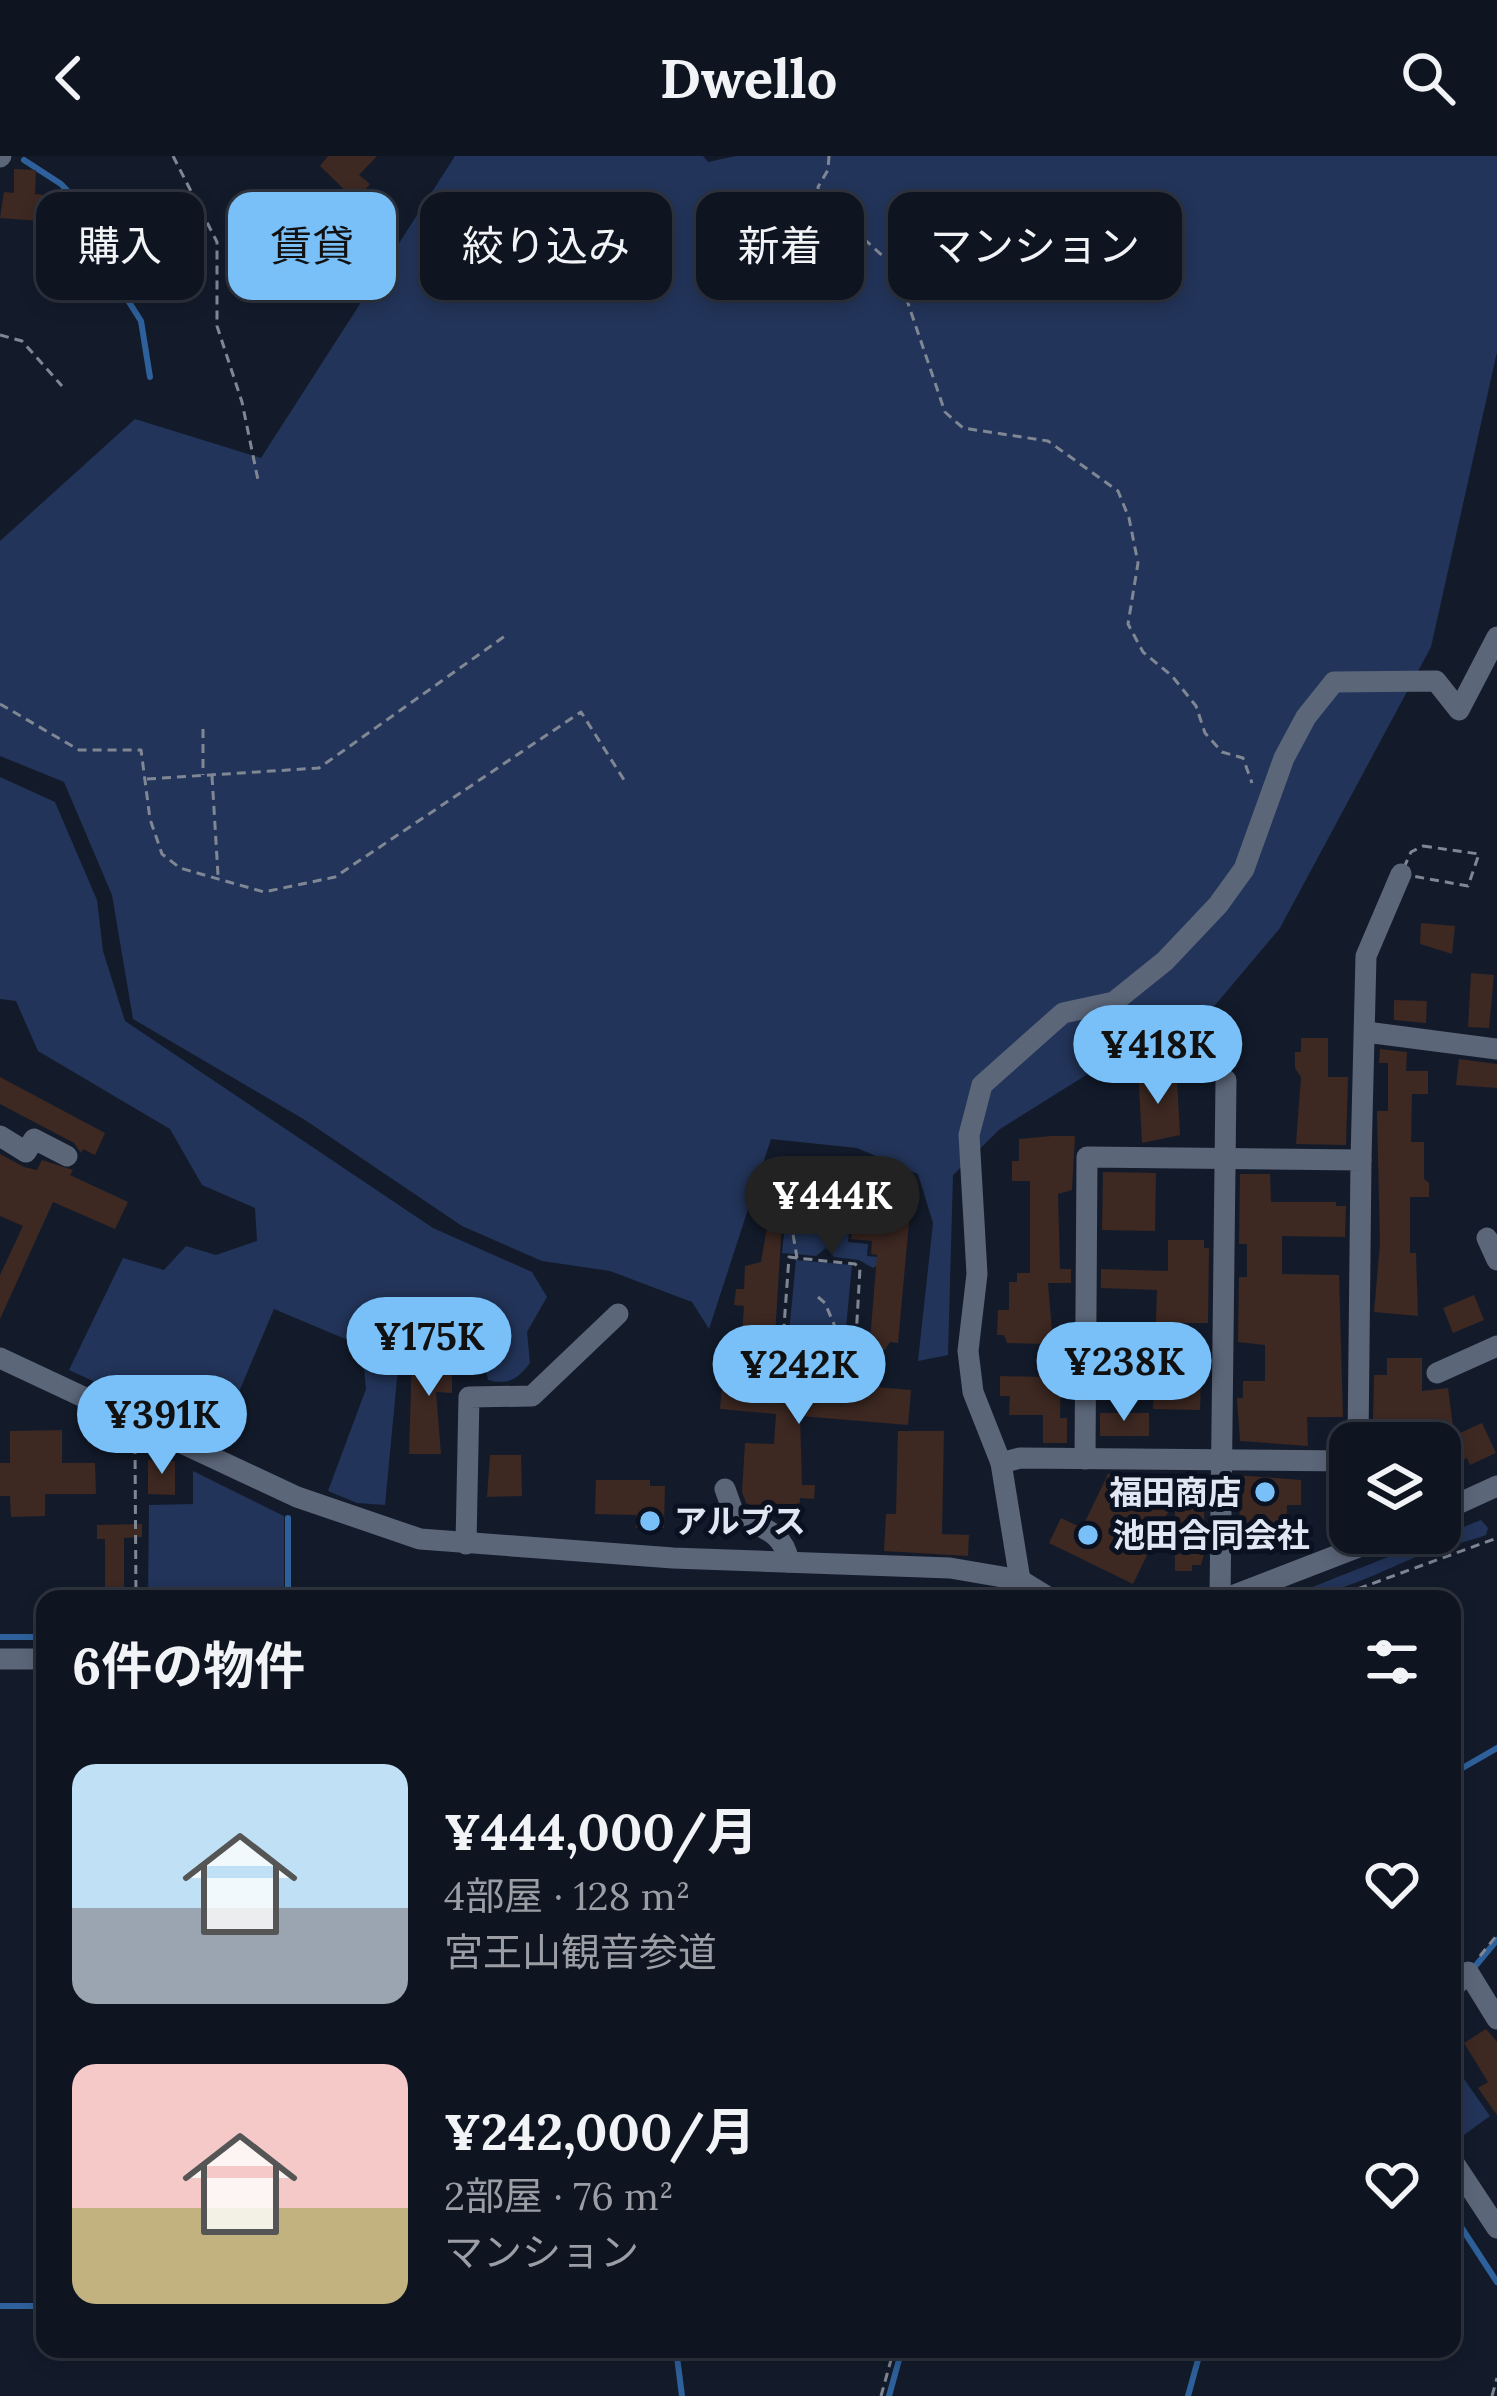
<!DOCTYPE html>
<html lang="ja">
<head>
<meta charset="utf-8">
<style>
	body { margin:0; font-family:Lora,"Noto Sans JP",serif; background:#1c212d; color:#f1f3f6; height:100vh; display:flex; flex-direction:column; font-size:45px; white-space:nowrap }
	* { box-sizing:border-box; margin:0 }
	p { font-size:39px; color:#9b9ea5 }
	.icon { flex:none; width:66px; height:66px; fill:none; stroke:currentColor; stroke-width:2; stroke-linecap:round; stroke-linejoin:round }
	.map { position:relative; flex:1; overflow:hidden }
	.drawer { position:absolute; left:36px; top:1434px; width:1425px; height:768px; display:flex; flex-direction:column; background:#0e1420; border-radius:24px; box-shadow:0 6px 18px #0003,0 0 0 3px #2e333e }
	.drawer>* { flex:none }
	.banner { position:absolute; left:36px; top:36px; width:1425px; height:108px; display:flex; gap:24px }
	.fabs { position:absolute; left:1329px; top:1266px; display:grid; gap:24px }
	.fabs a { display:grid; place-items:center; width:132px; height:132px; border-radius:24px; background:#0e1420; box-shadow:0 6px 18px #0003,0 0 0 3px #2e333e; font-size:60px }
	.price { position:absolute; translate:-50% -102px; padding:0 27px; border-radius:42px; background:#79bff8; color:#111; font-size:39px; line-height:78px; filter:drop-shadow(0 3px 6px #0008) }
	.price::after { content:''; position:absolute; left:50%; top:72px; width:36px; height:27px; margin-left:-18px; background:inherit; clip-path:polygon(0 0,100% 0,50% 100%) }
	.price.current { background:#222; color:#fff }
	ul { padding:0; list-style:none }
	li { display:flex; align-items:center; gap:36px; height:300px; padding:0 36px }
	li span { display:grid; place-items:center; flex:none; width:336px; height:240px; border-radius:24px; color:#555 }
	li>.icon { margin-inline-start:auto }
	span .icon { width:144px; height:144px; fill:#fffc; stroke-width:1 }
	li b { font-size:51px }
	h2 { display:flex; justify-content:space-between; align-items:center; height:144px; padding:0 36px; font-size:51px }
	.tag { padding:0 42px; border-radius:24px; background:#0e1420; box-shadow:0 6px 18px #0003,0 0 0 3px #2e333e; font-size:42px; line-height:108px }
	.tag.current { background:#79bff8; color:#111 }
	header { display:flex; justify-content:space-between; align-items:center; height:156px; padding:0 36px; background:#0e1420; font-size:54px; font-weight:800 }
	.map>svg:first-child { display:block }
	.green { fill:#223459 }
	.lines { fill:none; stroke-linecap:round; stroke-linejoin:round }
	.stream { stroke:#2e619b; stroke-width:6 }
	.building { fill:#3d2822 }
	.path { stroke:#808794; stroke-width:3; stroke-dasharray:9 6; stroke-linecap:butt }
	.minor { stroke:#5b6679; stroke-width:21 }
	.poi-dot { fill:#79bff8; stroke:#0a1221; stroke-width:4.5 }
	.labels { text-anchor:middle; stroke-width:10; stroke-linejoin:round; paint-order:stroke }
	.poi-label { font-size:33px; font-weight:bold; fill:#e0e6f2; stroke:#0a1221; text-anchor:start }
</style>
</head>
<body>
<header><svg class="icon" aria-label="back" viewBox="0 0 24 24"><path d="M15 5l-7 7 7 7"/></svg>Dwello<svg class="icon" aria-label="search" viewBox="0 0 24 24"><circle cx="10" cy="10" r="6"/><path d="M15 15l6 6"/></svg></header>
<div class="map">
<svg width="1497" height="2240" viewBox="0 0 1497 2240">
	<rect width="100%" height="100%" fill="#131b2b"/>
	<g class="green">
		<path d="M455,0H703L708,6L736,0H1497V196L1431,491L1280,772L1174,898L1091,916L1000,973L953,1019L948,1199L918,1205L933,1067L918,1018L857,992L771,983L709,1173L692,1146L610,1115L542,1105L462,1070L305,964L133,863L112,739L64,626L0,600V385L135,263L261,302Z"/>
		<path d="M0,621L55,646L97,744L103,795L125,865L433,1072L532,1116L547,1141L527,1176L530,1207C517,1224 508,1229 488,1224L477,1173L440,1168L407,1175L400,1191L385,1349L357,1347L328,1335L366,1233L362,1190L274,1153L219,1283L69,1214L123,1102L164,1114L186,1090L216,1099L257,1085L255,1052L202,1029L170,973L38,895L16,845L0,843Z"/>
		<path d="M785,1069L849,1075L848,1086L868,1088L867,1100L888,1102L873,1112L859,1104L834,1101L826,1092L816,1100L782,1097Z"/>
		<path d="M796,1104L852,1109L845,1182L789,1177Z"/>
		<path d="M193,1315L284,1360V1443H148L149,1349L193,1348Z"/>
		<path d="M1481,1364L1488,1372L1486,1379C1466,1387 1443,1389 1423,1398C1361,1424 1332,1443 1262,1443L1310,1432Z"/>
		<path d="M1452,1906L1490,1960L1457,1984L1452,1977Z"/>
	</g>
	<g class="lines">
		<g class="stream">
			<path d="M24,4L61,28L81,49L88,81L141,165L150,221"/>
			<path d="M288,1443V1362"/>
			<path d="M0,1481H45"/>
			<path d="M1452,1618L1497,1592"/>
			<path d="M1472,1814L1497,1784"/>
			<path d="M1452,2057L1497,2126"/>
			<path d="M0,2150H45"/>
			<path d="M676,2193L682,2240"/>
			<path d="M889,2240L902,2193"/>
			<path d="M1188,2240L1201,2193"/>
		</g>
	</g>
	<g class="building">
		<path d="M328,0H377L359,19L370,28L356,45L320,10Z"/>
		<path d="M14,13L36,14L35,38L56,40L54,66L0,62L4,36L14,37Z"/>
		<path d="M1421,767L1455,770L1452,798L1420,788Z"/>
		<path d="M1471,817L1494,819L1489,872L1468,871Z"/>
		<path d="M1394,844L1427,845L1426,867L1394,864Z"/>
		<path d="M1301,882H1328V921H1348L1346,989L1296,988L1301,921L1295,912V896H1301Z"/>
		<path d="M1380,893L1407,896L1406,915H1428V938H1412L1411,986H1424V1023L1429,1027V1041H1410V1097H1416L1418,1160L1374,1156L1380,1088L1377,955H1388V907H1379Z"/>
		<path d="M1459,903L1497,908V932L1456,929Z"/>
		<path d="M1138,912H1153V922L1177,923L1180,979L1142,987Z"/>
		<path d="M0,921L105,977L95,999L83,993L81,997L74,987L0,948Z"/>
		<path d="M1051,980H1075L1072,1034L1058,1038L1060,1113H1071V1127H1048L1053,1187H1070V1218H1061L1060,1262H1067V1287H1043V1259H1009L1010,1240H1000V1220L1044,1221V1188L1007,1187L1004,1179H997L998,1154H1009V1126H1017V1117H1030V1025H1012V1005H1019V983Z"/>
		<path d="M0,998L24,1011L37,1014L42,1004L73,1014L70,1019L128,1046L115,1073L53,1046L0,1163V1119L23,1070L0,1060Z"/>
		<path d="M1103,1016L1156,1017L1155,1075L1102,1074Z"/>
		<path d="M1240,1018H1270L1271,1046H1336V1050H1346L1345,1081L1282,1080V1118L1339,1119L1343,1261H1307L1308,1290L1240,1285L1237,1242H1243V1225H1265V1189L1238,1186L1239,1121H1247V1088H1239Z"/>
		<path d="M774,1031L863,1036L862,1048L910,1055L898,1187L890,1186L867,1221L877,1099L871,1098L872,1085L851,1083L852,1071L782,1066L775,1180L742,1178L744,1150L734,1149L736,1133H744L745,1110L761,1106Z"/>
		<path d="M1168,1084H1204V1092H1209L1208,1167H1182L1179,1178L1178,1222L1201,1223L1200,1254L1153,1253L1157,1134L1101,1132V1113L1168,1115Z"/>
		<path d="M1474,1139L1484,1164L1453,1177L1443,1152Z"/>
		<path d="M412,1197L460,1198V1216H452V1237L436,1236L441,1298H409Z"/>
		<path d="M1387,1202H1422V1235L1448,1232L1453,1270L1373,1266L1374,1219H1387Z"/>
		<path d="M746,1212L806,1218L805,1225L911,1234L908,1269L800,1260L802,1329H815L814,1343L800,1342L799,1356L762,1354L746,1347L742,1336L745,1287L774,1288L776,1258L720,1253L723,1219L747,1221Z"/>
		<rect x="1100" y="1257" width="49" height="23"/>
		<path d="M1482,1267L1496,1297L1470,1309L1467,1302L1444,1313L1440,1286Z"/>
		<path d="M62,1274V1307H95L96,1338H45V1360L11,1361L10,1340H0V1307H10V1275Z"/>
		<path d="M898,1275H944L942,1378L969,1379L968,1400L884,1395L886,1358H896Z"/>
		<path d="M490,1299H521L522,1340L487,1341Z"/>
		<path d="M148,1304L175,1305V1339L148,1338Z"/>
		<path d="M1108,1318L1202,1319L1206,1392L1201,1409H1192V1415H1175V1342L1133,1428L1049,1387L1061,1362L1082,1372Z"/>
		<path d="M1236,1319L1301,1324V1349H1287L1286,1385H1242Z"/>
		<path d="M596,1324H650V1330H665L664,1372H636V1359L595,1358Z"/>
		<path d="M142,1368V1381L124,1382V1443H105V1383H97V1369Z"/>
		<path d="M1486,1873L1497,1886V1959L1478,1932L1488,1926L1464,1887Z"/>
	</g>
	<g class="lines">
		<g class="path">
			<path d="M173,0L217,86V170L242,246L258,324"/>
			<path d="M829,0L828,14L818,31L820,43L896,112L945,256L963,272L1048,285L1118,335L1129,362L1138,407L1128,468L1143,496L1172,520L1196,550L1205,577L1222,596L1243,602L1252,627"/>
			<path d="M0,179L22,185L62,230"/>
			<path d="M0,548L79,594H141L150,663L162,698L180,712L264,736L335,721L581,556L626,627"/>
			<path d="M203,573V619"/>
			<path d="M212,620L218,719"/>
			<path d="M147,623L319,612L505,480"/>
			<path d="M1423,690L1479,698L1468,730L1401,718L1411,696Z"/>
			<path d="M784,1067L793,1078L797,1102L855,1108L860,1112L856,1182L828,1191"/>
			<path d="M797,1102L789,1101L783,1184L808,1191"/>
			<path d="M818,1141L825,1147L836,1173L854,1181"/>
			<path d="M135,1289L136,1443"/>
			<path d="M1330,1443L1497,1382"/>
			<path d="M1480,1800L1497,1779"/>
			<path d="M881,2240L894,2193"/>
			<path d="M1492,2240L1497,2222"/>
		</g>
		<g class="minor">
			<path d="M0,1L1,0"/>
			<path d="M1366,876L1497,893"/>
			<path d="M0,980L26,996L34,983L67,1000"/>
			<path d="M1361,1004L1366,800L1401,718"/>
			<path d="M1487,1082L1497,1104"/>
			<path d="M0,1202L297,1341L420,1383L673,1402L950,1412L1020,1424L1051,1443"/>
			<path d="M1437,1217L1497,1190"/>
			<path d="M1085,1303L1087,1001L1361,1004L1358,1287"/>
			<path d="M1001,1307L1020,1302L1350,1305"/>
			<path d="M725,1333L734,1358C761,1372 783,1374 789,1406"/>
			<path d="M1440,1356L1497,1330"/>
			<path d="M466,1388L469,1241L532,1240L618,1158"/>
			<path d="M1020,1424L1001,1307L973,1236L968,1195L977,1118L969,979L982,929L1063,857L1114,846L1165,805L1218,749L1244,713L1284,602L1306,561L1334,526L1436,525L1459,554L1497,481"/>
			<path d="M1220,1443L1226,924"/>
			<path d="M1224,1443L1395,1377"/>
			<path d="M0,1503H45"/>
			<path d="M1452,1833L1468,1816L1497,1863"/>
			<path d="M1452,2004L1497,2072"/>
		</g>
	</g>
	<g class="poi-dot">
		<circle cx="1265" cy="1336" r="12"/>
		<circle cx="650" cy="1365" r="12"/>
		<circle cx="1088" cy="1379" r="12"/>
	</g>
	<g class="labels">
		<g class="poi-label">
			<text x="1241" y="1348" text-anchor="end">福田商店</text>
			<text x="674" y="1377">アルプス</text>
			<text x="1112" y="1391">池田合同会社</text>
		</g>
	</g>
</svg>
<div class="fabs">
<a><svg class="icon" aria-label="layers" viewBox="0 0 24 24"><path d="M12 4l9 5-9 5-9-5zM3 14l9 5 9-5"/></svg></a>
</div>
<b class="price" style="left:1158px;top:951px">¥418K</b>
<b class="price current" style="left:832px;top:1102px">¥444K</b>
<b class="price" style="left:429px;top:1243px">¥175K</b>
<b class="price" style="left:1124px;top:1268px">¥238K</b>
<b class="price" style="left:799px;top:1271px">¥242K</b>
<b class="price" style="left:162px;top:1321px">¥391K</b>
<div class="banner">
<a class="tag">購入</a>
<a class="tag current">賃貸</a>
<a class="tag">絞り込み</a>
<a class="tag">新着</a>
<a class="tag">マンション</a>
</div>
<section class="drawer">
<h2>6件の物件<svg class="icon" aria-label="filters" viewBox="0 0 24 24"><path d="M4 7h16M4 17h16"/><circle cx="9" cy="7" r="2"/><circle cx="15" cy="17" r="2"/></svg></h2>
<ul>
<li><span style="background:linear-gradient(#bfe0f5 60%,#9aa5b1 0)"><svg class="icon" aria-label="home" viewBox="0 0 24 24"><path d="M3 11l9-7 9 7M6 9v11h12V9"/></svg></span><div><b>¥444,000/月</b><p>4部屋 · 128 m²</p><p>宮王山観音参道</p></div><svg class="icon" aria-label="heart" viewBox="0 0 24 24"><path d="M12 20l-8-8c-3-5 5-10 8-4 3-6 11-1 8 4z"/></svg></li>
<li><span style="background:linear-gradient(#f6c9c9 60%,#c2b280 0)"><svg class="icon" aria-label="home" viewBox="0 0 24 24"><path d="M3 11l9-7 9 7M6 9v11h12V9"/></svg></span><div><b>¥242,000/月</b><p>2部屋 · 76 m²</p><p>マンション</p></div><svg class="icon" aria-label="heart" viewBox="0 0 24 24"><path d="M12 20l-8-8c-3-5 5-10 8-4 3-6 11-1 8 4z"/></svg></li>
</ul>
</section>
</div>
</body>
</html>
